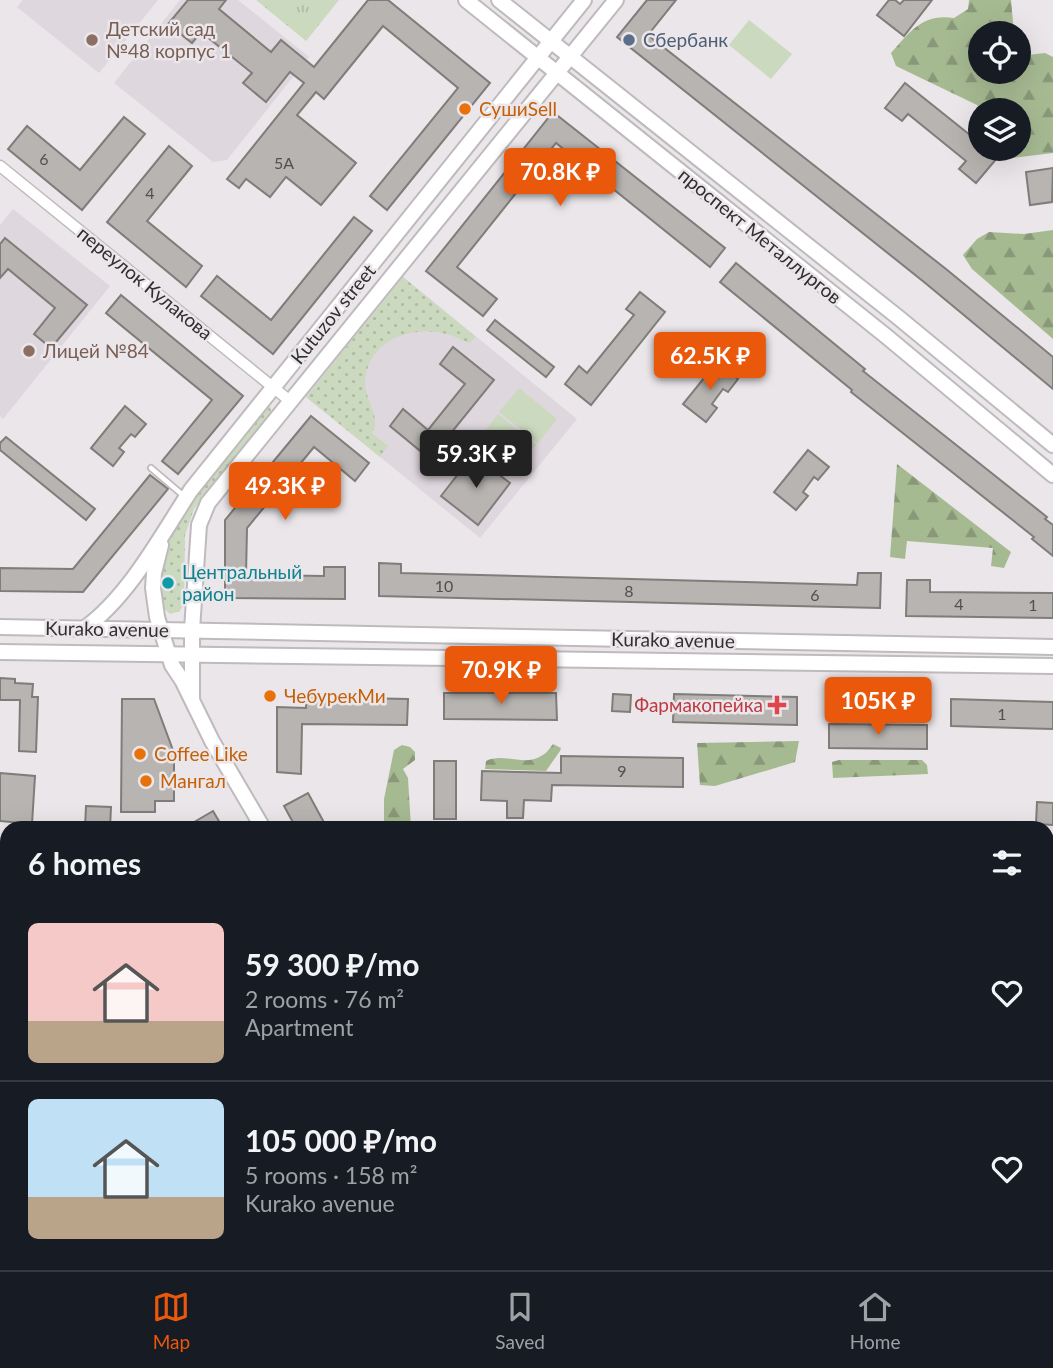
<!DOCTYPE html>
<html lang="en">
<head>
<meta charset="utf-8">
<style>
	body { margin:0; font-family:Lato,sans-serif; background:#242831; color:#f1f3f6; height:100vh; display:flex; flex-direction:column; font-size:26px; white-space:nowrap }
	* { box-sizing:border-box; margin:0 }
	p { font-size:23px; color:#9ea1a6 }
	.icon { flex:none; width:38px; height:38px; fill:none; stroke:currentColor; stroke-width:2; stroke-linecap:round; stroke-linejoin:round }
	.map { position:relative; flex:1; overflow:hidden }
	.sheet { position:absolute; left:0px; top:821px; width:1054px; height:450px; display:flex; flex-direction:column; background:#171b24; border-radius:21px 21px 0 0; box-shadow:0 7px 28px #0002 }
	.sheet>* { flex:none }
	.buttons { position:absolute; left:968px; top:21px; display:grid; gap:14px }
	.buttons a { display:grid; place-items:center; width:63px; height:63px; border-radius:50%; background:#171b24; box-shadow:0 7px 28px #0002; font-size:35px }
	.price { position:absolute; translate:-50% -60px; padding:0 16px; border-radius:7px; background:#ea580c; color:#fff; font-size:23px; line-height:46px; filter:drop-shadow(0 2px 4px #0008) }
	.price::after { content:''; position:absolute; left:50%; top:42px; width:21px; height:16px; margin-left:-10px; background:inherit; clip-path:polygon(0 0,100% 0,50% 100%) }
	.price.on { background:#222; color:#fff }
	ul { padding:0; list-style:none }
	li { display:flex; align-items:center; gap:21px; height:175px; padding:0 28px }
	li+li { border-top:2px solid #363941 }
	li span { display:grid; place-items:center; flex:none; width:196px; height:140px; border-radius:10px; color:#555 }
	li>.icon { margin-inline-start:auto }
	span .icon { width:84px; height:84px; fill:#fffc; stroke-width:1 }
	li b { font-size:30px }
	h2 { display:flex; justify-content:space-between; align-items:center; height:84px; padding:0 28px; font-size:30px }
	.tab-bar { display:flex; justify-content:space-around; align-items:center; height:98px; border-top:2px solid #363941; background:#171b24; font-size:19px; color:#9ea1a6 }
	.tab-bar a { display:grid; justify-items:center; gap:4px }
	.tab-bar .on { color:#ea580c }
	.map>svg:first-child { display:block }
	.built { fill:#dfd7de }
	.grass { fill:url(#grass-dots) }
	.forest { fill:url(#forest-firs) }
	.park { fill:url(#park-tufts) }
	.pitch { fill:#cbd9be }
	.building { fill:#b7b4b1; stroke:#7f7c7a; stroke-width:2 }
	.lines { fill:none; stroke-linecap:round; stroke-linejoin:round }
	.lane-casing { stroke:#bebabd; stroke-width:8 }
	.street-casing { stroke:#bebabd; stroke-width:13 }
	.secondary-casing { stroke:#bebabd; stroke-width:18 }
	.lane { stroke:#fff; stroke-width:4.5 }
	.street { stroke:#fff; stroke-width:10 }
	.secondary { stroke:#fff; stroke-width:14 }
	.rail { stroke:#757274; stroke-width:3.5; stroke-dasharray:9 9; stroke-linecap:butt }
	.education-dot { fill:#8d6e63; stroke:#eae6e9; stroke-width:2.5 }
	.service-dot { fill:#5c6f8a; stroke:#eae6e9; stroke-width:2.5 }
	.food-dot { fill:#e8710a; stroke:#eae6e9; stroke-width:2.5 }
	.culture-dot { fill:#0f9aa8; stroke:#eae6e9; stroke-width:2.5 }
	.health-dot { fill:#e0444e; stroke:#eae6e9; stroke-width:2.5 }
	.labels { text-anchor:middle; stroke-width:5; stroke-linejoin:round; paint-order:stroke }
	.number-label { font-size:16px; fill:#525050 }
	.education-label { font-size:19px; fill:#785e54; stroke:#eae6e9; text-anchor:start }
	.service-label { font-size:19px; fill:#4e5e75; stroke:#eae6e9; text-anchor:start }
	.food-label { font-size:19px; fill:#c56008; stroke:#eae6e9; text-anchor:start }
	.street-label { font-size:19px; fill:#312f30; stroke:#eae6e9 }
	.culture-label { font-size:19px; fill:#0d838f; stroke:#eae6e9; text-anchor:start }
	.health-label { font-size:19px; fill:#be3a42; stroke:#eae6e9; text-anchor:end }
</style>
</head>
<body>
<div class="map">
<svg width="1053" height="1270" viewBox="0 0 1053 1270">
	<defs>
		<pattern id="grass-dots" width="8" height="8" patternUnits="userSpaceOnUse" patternTransform="scale(1.75)"><rect width="8" height="8" fill="#cbd9be"/><path d="M2 2h.1M6 6h.1" fill="none" stroke="#afbba4" stroke-width="1.8" stroke-linecap="round"/></pattern>
		<pattern id="forest-firs" width="22" height="20" patternUnits="userSpaceOnUse" patternTransform="scale(1.75)"><rect width="22" height="20" fill="#a6ba92"/><path d="M5 1l3.5 6h-7zM16 11l3.5 6h-7z" fill="#889878"/></pattern>
		<pattern id="park-tufts" width="24" height="20" patternUnits="userSpaceOnUse" patternTransform="scale(1.75)"><rect width="24" height="20" fill="#cbd9be"/><path d="M3 7l-1-3M5 7V3M7 7l1-3M15 17l-1-3M17 17v-4M19 17l1-3" fill="none" stroke="#afbba4"/></pattern>
	</defs>
	<rect width="100%" height="100%" fill="#eae6e9"/>
	<g class="built">
		<path d="M23,0H158L99,73L17,7Z"/>
		<path d="M180,0H238L309,57L227,160L213,162L114,83Z"/>
		<path d="M13,209L110,286L3,419L0,416V225Z"/>
		<path d="M403,277L577,419L480,538L306,397Z"/>
	</g>
	<g class="grass">
		<path d="M403,277L476,337L469,343C463,341 456,337 450,335C413,324 367,339 365,383C365,400 382,419 372,433L388,446L380,457L306,397Z"/>
		<path d="M267,405L270,406L271,411L194,509L185,535L184,603L180,611L170,614L161,606L160,593L162,568L171,533L181,512Z"/>
	</g>
	<g class="forest">
		<path d="M969,0H1011L1014,33H980V72H1018L1019,56L1045,53L1053,57V153L1012,158L1001,149H1018V110H980L977,105L896,66L891,53C910,32 922,13 954,18L968,9Z"/>
		<path d="M1053,230V339L972,269L963,255L977,239L989,232L1024,234Z"/>
		<path d="M897,464L1011,552L1004,568L991,566L993,548L907,541L905,559L890,557Z"/>
		<path d="M799,741L795,762L715,786L700,785L697,743Z"/>
		<path d="M553,744L561,748L560,751L546,771L485,769L486,761C503,752 525,767 541,756C546,754 550,748 553,744Z"/>
		<path d="M402,745L410,747L415,752V760L403,769L408,778L411,828H384V799L394,750Z"/>
		<path d="M839,760H922L927,765L928,774L833,778L832,762Z"/>
	</g>
	<path class="park" d="M256,0H339L306,41Z"/>
	<g class="pitch">
		<path d="M749,20L792,54L771,79L729,45Z"/>
		<path d="M519,388L557,419L538,443L499,412Z"/>
		<path d="M498,414L536,445L522,461L485,431Z"/>
	</g>
	<g class="building">
		<path d="M188,0H226L219,9L271,52L281,40L314,67L368,0H388L490,83L387,210L370,196L458,88L383,26L324,99L316,92L297,115L356,163L321,205L286,177L270,197L246,179L239,188L227,179L304,83L290,72L266,102L243,83L252,73L201,32L192,43L168,24Z"/>
		<path d="M647,0H676L648,35L946,269L1053,357V389L924,282L617,37Z"/>
		<path d="M889,0H895L900,4L904,0H932L904,36L877,15Z"/>
		<path d="M905,83L980,143V149H987L998,157L976,183L959,169L966,161L908,114L902,121L885,108Z"/>
		<path d="M553,112L725,248L710,267L556,143L457,267L497,299L483,316L426,271Z"/>
		<path d="M124,117L145,134L82,210L8,149L27,126L80,170Z"/>
		<path d="M169,146L192,166L147,221L202,266L186,287L107,222Z"/>
		<path d="M1053,168L1052,202L1030,205L1026,172Z"/>
		<path d="M354,217L372,231L273,354L201,296L217,276L271,320Z"/>
		<path d="M5,238L87,305L51,348L34,334L55,308L8,269L0,278V244Z"/>
		<path d="M736,263L865,369L863,371L1047,517L1045,519L1053,525V556L1032,539L1034,537L851,392L852,390L720,282Z"/>
		<path d="M640,292L665,312L591,405L565,384L579,366L587,373L634,315L626,309Z"/>
		<path d="M121,295L243,396L178,474L162,461L212,400L106,313Z"/>
		<path d="M495,320L554,367L546,377L487,330Z"/>
		<path d="M453,347L494,380L430,459L390,426L403,409L428,430L465,384L440,364Z"/>
		<path d="M717,362L738,379L728,392L723,389L712,404L717,408L706,422L683,404Z"/>
		<path d="M125,406L146,424L135,437L131,434L119,448L124,452L113,466L91,448Z"/>
		<path d="M311,416L369,463L355,481L314,447L247,528L246,575L324,576V567H345V599L225,598V520Z"/>
		<path d="M6,437L95,509L86,520L0,450V443Z"/>
		<path d="M808,450L829,467L818,480L814,477L803,492L808,496L796,510L774,492Z"/>
		<path d="M473,455L510,483L478,525L441,496Z"/>
		<path d="M150,475L168,489L83,592L0,591V568L73,569Z"/>
		<path d="M379,563L401,564V573L857,585L858,573H881L880,608L379,596Z"/>
		<path d="M907,580H930V592L1053,593V618L906,616Z"/>
		<path d="M0,678L15,679V683L33,684L32,697H38L36,752L19,751L20,700H0Z"/>
		<path d="M444,693H556L557,720L444,719Z"/>
		<path d="M613,694L631,695L630,712L612,711Z"/>
		<path d="M674,694L797,697V725L673,722Z"/>
		<path d="M306,697L408,699L407,725L302,724L301,774L277,772V707L306,708Z"/>
		<path d="M122,699H154L174,753V801H155V812H121Z"/>
		<path d="M951,699L1053,702V729L951,726Z"/>
		<path d="M829,724L927,725V749L829,748Z"/>
		<path d="M561,756L683,758V787L552,785L551,801L524,800L523,818H507V801L481,800L482,771L561,773Z"/>
		<rect x="434" y="761" width="22" height="58"/>
		<path d="M0,773L35,776L32,824L0,821Z"/>
		<path d="M308,793L327,828H296L284,806Z"/>
		<path d="M1037,802L1053,803V825L1036,824Z"/>
		<path d="M86,806L111,807L110,828H85Z"/>
		<path d="M213,811L223,828H184Z"/>
	</g>
	<g class="lines">
		<g class="lane-casing">
			<path id="lane" d="M151,468L185,497"/>
		</g>
		<g class="street-casing">
			<g id="street">
				<path d="M0,166L290,401"/>
				<path d="M1046,1186L1053,1188"/>
				<path d="M674,1270L696,1264"/>
			</g>
		</g>
		<g class="secondary-casing">
			<g id="secondary">
				<path d="M466,0L886,336L1053,475"/>
				<path d="M499,0L899,318L1053,445"/>
				<path d="M161,545L154,573L153,588L157,617L172,665L182,680L212,741L263,828"/>
				<path d="M0,627L1053,647"/>
				<path d="M85,628C129,596 161,536 191,490L584,0"/>
				<path d="M0,652L1053,666"/>
				<path d="M192,699V630L199,525L208,503L616,0"/>
				<path d="M0,1223L7,1216"/>
				<path d="M0,1238L7,1236"/>
				<path d="M77,1264L86,1270"/>
				<path d="M504,1264L513,1270"/>
				<path d="M449,1270L459,1264"/>
			</g>
		</g>
		<use href="#lane" class="lane"/>
		<use href="#street" class="street"/>
		<use href="#secondary" class="secondary"/>
		<g class="rail">
			<path d="M1046,914L1053,912"/>
			<path d="M1046,968L1053,966"/>
			<path d="M1046,982L1053,980"/>
			<path d="M186,1268L198,1264"/>
			<path d="M126,1270L138,1264"/>
			<path d="M145,1270L157,1264"/>
			<path d="M164,1270L178,1264"/>
		</g>
	</g>
	<g class="education-dot">
		<circle cx="92" cy="40" r="7"/>
		<circle cx="29" cy="351" r="7"/>
	</g>
	<circle class="service-dot" cx="629" cy="40" r="7"/>
	<g class="food-dot">
		<circle cx="465" cy="109" r="7"/>
		<circle cx="270" cy="696" r="7"/>
		<circle cx="140" cy="754" r="7"/>
		<circle cx="146" cy="781" r="7"/>
	</g>
	<circle class="culture-dot" cx="168" cy="583" r="7"/>
	<path class="health-dot" d="M773.5 694.5h7v7h7v7h-7v7h-7v-7h-7v-7h7z"/>
	<g class="labels">
		<g class="number-label">
			<text x="44" y="165">6</text>
			<text x="284" y="169">5А</text>
			<text x="150" y="199">4</text>
			<text x="444" y="592">10</text>
			<text x="629" y="597">8</text>
			<text x="815" y="601">6</text>
			<text x="959" y="610">4</text>
			<text x="1033" y="611">1</text>
			<text x="1002" y="720">1</text>
			<text x="622" y="777">9</text>
		</g>
		<g class="education-label">
			<text x="106" y="36">Детский сад<tspan x="106" dy="22">№48 корпус 1</tspan></text>
			<text x="43" y="358">Лицей №84</text>
		</g>
		<g class="service-label">
			<text x="643" y="47">Сбербанк</text>
		</g>
		<g class="food-label">
			<text x="479" y="116">СушиSell</text>
			<text x="284" y="703">ЧебурекМи</text>
			<text x="154" y="761">Coffee Like</text>
			<text x="160" y="788">Мангал</text>
		</g>
		<g class="street-label">
			<text transform="translate(760 236) rotate(39)" y="7">проспект Металлургов</text>
			<text transform="translate(145 283) rotate(39)" y="7">переулок Кулакова</text>
			<text transform="translate(333 314) rotate(-51)" y="7">Kutuzov street</text>
			<text transform="translate(107 629) rotate(1)" y="7">Kurako avenue</text>
			<text transform="translate(673 640) rotate(1)" y="7">Kurako avenue</text>
		</g>
		<g class="culture-label">
			<text x="182" y="579">Центральный<tspan x="182" dy="22">район</tspan></text>
		</g>
		<g class="health-label">
			<text x="763" y="712">Фармакопейка</text>
		</g>
	</g>
</svg>
<div class="buttons">
<a><svg class="icon" aria-label="locate" viewBox="0 0 24 24"><circle cx="12" cy="12" r="6"/><path d="M12 2v4M12 18v4M2 12h4M18 12h4"/></svg></a>
<a><svg class="icon" aria-label="layers" viewBox="0 0 24 24"><path d="M12 4l9 5-9 5-9-5zM3 14l9 5 9-5"/></svg></a>
</div>
<b class="price" style="left:560px;top:208px">70.8K ₽</b>
<b class="price" style="left:710px;top:392px">62.5K ₽</b>
<b class="price on" style="left:476px;top:490px">59.3K ₽</b>
<b class="price" style="left:285px;top:522px">49.3K ₽</b>
<b class="price" style="left:501px;top:706px">70.9K ₽</b>
<b class="price" style="left:878px;top:737px">105K ₽</b>
<section class="sheet">
<h2>6 homes<svg class="icon" aria-label="filters" viewBox="0 0 24 24"><path d="M4 7h16M4 17h16"/><circle cx="9" cy="7" r="2"/><circle cx="15" cy="17" r="2"/></svg></h2>
<ul>
<li><span style="background:linear-gradient(#f6c9c9 70%,#b9a48a 0)"><svg class="icon" aria-label="home" viewBox="0 0 24 24"><path d="M3 11l9-7 9 7M6 9v11h12V9"/></svg></span><div><b>59 300 ₽/mo</b><p>2 rooms · 76 m²</p><p>Apartment</p></div><svg class="icon" aria-label="heart" viewBox="0 0 24 24"><path d="M12 20l-8-8c-3-5 5-10 8-4 3-6 11-1 8 4z"/></svg></li>
<li><span style="background:linear-gradient(#bfe0f5 70%,#b9a48a 0)"><svg class="icon" aria-label="home" viewBox="0 0 24 24"><path d="M3 11l9-7 9 7M6 9v11h12V9"/></svg></span><div><b>105 000 ₽/mo</b><p>5 rooms · 158 m²</p><p>Kurako avenue</p></div><svg class="icon" aria-label="heart" viewBox="0 0 24 24"><path d="M12 20l-8-8c-3-5 5-10 8-4 3-6 11-1 8 4z"/></svg></li>
</ul>
</section>
</div>
<nav class="tab-bar">
<a class="on"><svg class="icon" aria-label="map" viewBox="0 0 24 24"><path d="M3 6l6-2 6 2 6-2v14l-6 2-6-2-6 2zM9 4v14M15 6v14"/></svg>Map</a>
<a><svg class="icon" aria-label="saved" viewBox="0 0 24 24"><path d="M7 4h10v16l-5-4-5 4z"/></svg>Saved</a>
<a><svg class="icon" aria-label="home" viewBox="0 0 24 24"><path d="M3 11l9-7 9 7M6 9v11h12V9"/></svg>Home</a>
</nav>
</body>
</html>
